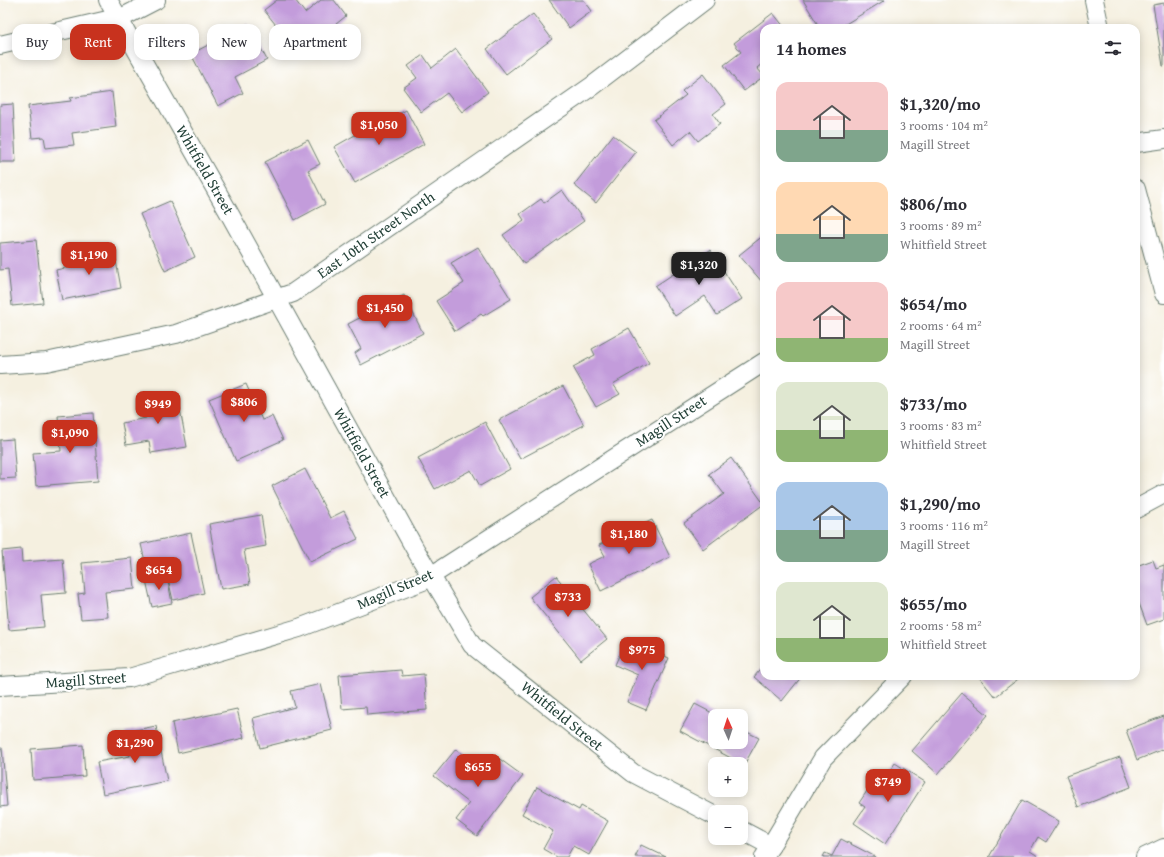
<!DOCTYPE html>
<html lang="en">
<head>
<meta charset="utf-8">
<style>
	body { margin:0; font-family:"Gentium Book Plus",serif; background:#f2f2f3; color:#2b2b33; height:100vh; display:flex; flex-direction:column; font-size:15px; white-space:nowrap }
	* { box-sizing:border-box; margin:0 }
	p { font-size:13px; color:#7c7c81 }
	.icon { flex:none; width:22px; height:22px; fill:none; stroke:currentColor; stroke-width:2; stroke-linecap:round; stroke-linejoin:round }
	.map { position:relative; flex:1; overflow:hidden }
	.side { position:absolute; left:760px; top:24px; width:380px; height:656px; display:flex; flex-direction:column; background:#fff; border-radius:12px; box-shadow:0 2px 10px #0003 }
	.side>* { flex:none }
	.guide { position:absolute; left:12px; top:24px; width:380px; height:36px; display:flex; gap:8px }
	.needle { width:26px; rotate:357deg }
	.controls { position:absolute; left:708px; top:709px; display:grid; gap:8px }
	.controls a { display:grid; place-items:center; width:40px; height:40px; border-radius:8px; background:#fff; box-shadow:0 2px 10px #0003; font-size:20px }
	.price { position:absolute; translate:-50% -34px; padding:0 9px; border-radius:8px; background:#c8321e; color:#fff; font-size:13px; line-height:26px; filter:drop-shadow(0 1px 2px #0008) }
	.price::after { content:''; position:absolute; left:50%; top:24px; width:12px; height:9px; margin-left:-6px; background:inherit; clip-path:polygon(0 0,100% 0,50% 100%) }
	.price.on { background:#222; color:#fff }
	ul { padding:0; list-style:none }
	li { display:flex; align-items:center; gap:12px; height:100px; padding:0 16px }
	li span { display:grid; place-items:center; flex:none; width:112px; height:80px; border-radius:12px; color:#555 }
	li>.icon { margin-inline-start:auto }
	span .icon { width:48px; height:48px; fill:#fffc; stroke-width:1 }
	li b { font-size:17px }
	h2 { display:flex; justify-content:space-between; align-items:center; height:48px; padding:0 16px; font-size:17px }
	.chip { padding:0 14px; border-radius:12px; background:#fff; box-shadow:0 2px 10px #0003; font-size:14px; line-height:36px }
	.chip.on { background:#c8321e; color:#fff }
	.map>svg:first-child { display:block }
	.building { fill:#c39cdb }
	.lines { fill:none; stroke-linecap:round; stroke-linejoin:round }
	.minor-casing { stroke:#6a7c70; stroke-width:20 }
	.minor { stroke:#fff; stroke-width:18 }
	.labels { text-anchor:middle; stroke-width:4; stroke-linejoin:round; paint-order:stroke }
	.street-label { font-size:15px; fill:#1f3d34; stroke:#fff }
</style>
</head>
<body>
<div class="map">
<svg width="1164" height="857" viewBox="0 0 1164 857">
	<rect width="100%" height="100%" fill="#fff"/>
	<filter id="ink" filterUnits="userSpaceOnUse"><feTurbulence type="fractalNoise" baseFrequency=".025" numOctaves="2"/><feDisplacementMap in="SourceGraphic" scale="8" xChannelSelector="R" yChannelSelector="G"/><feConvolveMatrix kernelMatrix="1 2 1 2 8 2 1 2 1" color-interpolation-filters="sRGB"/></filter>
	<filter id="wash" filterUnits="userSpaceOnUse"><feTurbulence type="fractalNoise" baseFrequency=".012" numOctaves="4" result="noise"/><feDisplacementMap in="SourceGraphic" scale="16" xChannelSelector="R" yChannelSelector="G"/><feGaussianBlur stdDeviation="0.9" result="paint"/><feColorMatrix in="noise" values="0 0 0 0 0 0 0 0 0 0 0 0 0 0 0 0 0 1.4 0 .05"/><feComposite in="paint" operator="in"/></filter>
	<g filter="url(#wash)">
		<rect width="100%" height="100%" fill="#f5f0e0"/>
		<g id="blocks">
			<g class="building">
				<path d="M277,0H295L305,13L321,0H334L346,16L299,54L264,10Z"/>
				<path d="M549,0H584L592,11L569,28Z"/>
				<path d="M803,0H885L839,28H820Z"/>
				<path d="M1164,3V66H1163L1153,5Z"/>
				<path d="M773,13L785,28H764V62L757,68L764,76L744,91L724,65L741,52L734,43Z"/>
				<path d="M533,14L552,39L506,74L487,49Z"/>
				<path d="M248,24L267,60L235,77L243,93L218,106L191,54Z"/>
				<path d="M456,49L488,92L462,112L447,93L421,112L403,88L417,78L408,66L423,55L432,68Z"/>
				<path d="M703,74L726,104L713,114L720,124L698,141L690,131L673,145L654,120L686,95L682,91Z"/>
				<path d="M112,92L116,127L72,133L74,145L46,148L44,137L32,138L28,106L71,101L70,98Z"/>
				<path d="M13,104L16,162H0V105Z"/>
				<path d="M406,110L424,144L355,183L334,147L385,118L387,121Z"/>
				<path d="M613,135L636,152L596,203L574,185Z"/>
				<path d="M308,140L320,164L308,170L325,204L295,220L265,162Z"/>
				<path d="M562,190L584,221L524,264L503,235L524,220L520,214L541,199L544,203Z"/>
				<path d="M170,201L195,257L165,271L140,214Z"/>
				<path d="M764,235V282L763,283L739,255Z"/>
				<path d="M36,240L43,303L12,306L8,269L0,270V243Z"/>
				<path d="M478,247L511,299L483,316L481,314L455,331L436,301L464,283L451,263Z"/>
				<path d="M114,250L121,288L62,300L56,270L74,266L72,258Z"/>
				<path d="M710,250L742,299L717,315L705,296L675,316L655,286Z"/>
				<path d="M404,295L423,333L361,365L355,353L361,349L348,324Z"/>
				<path d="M629,328L649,363L613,384L620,394L596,407L573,367L595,355L592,349Z"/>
				<path d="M246,384L262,420L272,416L283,440L236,461L209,399Z"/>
				<path d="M563,386L584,425L520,459L499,420Z"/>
				<path d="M177,393L187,447L151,453L149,441L126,445L122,423L146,418L143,400Z"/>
				<path d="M93,413L98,481L36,486L33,453L61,451L58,416Z"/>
				<path d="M485,422L510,469L480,486L471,470L435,489L418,458Z"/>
				<path d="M13,439L16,478L0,479V440Z"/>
				<path d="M731,458L764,504L703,549L684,523L724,494L709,474Z"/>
				<path d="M305,469L330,518L344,511L358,539L310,562L272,486Z"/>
				<path d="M261,515L266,546L244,550L250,584L221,589L209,524Z"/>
				<path d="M652,520L670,557L601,591L588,564L605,556L599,545Z"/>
				<path d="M191,533L204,593L173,600L165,566L147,570L141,544Z"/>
				<path d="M21,549L22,562L63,559L66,593L41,595L44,627L9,630L2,551Z"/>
				<path d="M132,558L135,589L105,592L108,617L81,619L78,594L85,593L82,563Z"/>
				<path d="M1153,560L1156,568L1164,565V619L1147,625L1136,595V566Z"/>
				<path d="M167,576L172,603L152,607L146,580Z"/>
				<path d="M556,576L607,639L581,660L530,597Z"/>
				<path d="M626,639L669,658L646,710L627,702L638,675L615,665Z"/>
				<path d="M764,665V676H802L782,701L754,677Z"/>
				<path d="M401,670L402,676L424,674L427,710L367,715L366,707L342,709L339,675Z"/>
				<path d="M978,676H1022L995,697Z"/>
				<path d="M321,684L332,730L260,748L253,718L295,707L291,691Z"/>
				<path d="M962,693L988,715L938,774L912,751Z"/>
				<path d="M695,704L718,716H715V742H741V729L759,738L744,765L680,731Z"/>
				<path d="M237,709L244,738L178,753L172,723Z"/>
				<path d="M1164,716V749L1137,760L1126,730Z"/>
				<path d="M156,726L167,781L103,794L97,762L130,756L125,732Z"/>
				<path d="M83,745L85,776L33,780L31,749Z"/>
				<path d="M0,748H2L7,806L0,807Z"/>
				<path d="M456,749L486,771L497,757L523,776L477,836L456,820L469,803L434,776Z"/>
				<path d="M1120,757L1131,787L1078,807L1066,776Z"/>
				<path d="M895,763L925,782L885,844L854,823L865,807L859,803L875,779L882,783Z"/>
				<path d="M537,787L579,810L581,806L608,821L589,855L573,846L567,857H557L543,849L553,831L522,814Z"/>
				<path d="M1022,800L1059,821L1046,842L1038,837L1030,851L1038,856L1037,857H989Z"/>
				<path d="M841,839L876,857H823L825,853L832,856Z"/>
				<path d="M641,845L666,857H635Z"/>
			</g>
		</g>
	</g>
	<g filter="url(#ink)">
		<use href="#blocks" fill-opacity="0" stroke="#6a7c70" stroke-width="1"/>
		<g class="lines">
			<g class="minor-casing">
				<g id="minor">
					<path d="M108,0L228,211L415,549L472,645L633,773L715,816"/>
					<path d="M1094,0L1100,28"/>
					<path d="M0,45L125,16L156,0"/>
					<path d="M1136,143L1164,139"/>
					<path d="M1136,189L1164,294"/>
					<path d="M0,365L46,362L176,334L293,293L592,86L705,0"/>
					<path d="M1136,509L1164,494"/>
					<path d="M0,686L129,678L299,628L423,581L764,362"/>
					<path d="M741,830L771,846"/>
					<path d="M764,857L823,758L903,676"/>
					<path d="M1145,857L1164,848"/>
				</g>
			</g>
			<use href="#minor" class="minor"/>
		</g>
	</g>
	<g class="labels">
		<g class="street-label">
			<text transform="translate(205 170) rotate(60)" y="5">Whitfield Street</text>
			<text transform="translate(376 235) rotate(-35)" y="5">East 10th Street North</text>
			<text transform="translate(671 421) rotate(-33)" y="5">Magill Street</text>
			<text transform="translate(362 453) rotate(61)" y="5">Whitfield Street</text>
			<text transform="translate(395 589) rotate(-23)" y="5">Magill Street</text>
			<text transform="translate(86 680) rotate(-4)" y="5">Magill Street</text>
			<text transform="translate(562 716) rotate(39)" y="5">Whitfield Street</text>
		</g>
	</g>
</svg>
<div class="controls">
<a><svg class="needle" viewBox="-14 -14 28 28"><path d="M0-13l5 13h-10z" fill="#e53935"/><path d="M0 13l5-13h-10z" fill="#7c7c81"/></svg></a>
<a>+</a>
<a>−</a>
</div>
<b class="price" style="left:379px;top:146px">$1,050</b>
<b class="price" style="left:89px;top:276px">$1,190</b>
<b class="price on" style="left:699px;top:286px">$1,320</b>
<b class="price" style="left:385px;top:329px">$1,450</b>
<b class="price" style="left:244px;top:423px">$806</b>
<b class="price" style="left:158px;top:425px">$949</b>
<b class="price" style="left:70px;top:454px">$1,090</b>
<b class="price" style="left:629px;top:555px">$1,180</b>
<b class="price" style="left:159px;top:591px">$654</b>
<b class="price" style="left:568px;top:618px">$733</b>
<b class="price" style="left:642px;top:671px">$975</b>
<b class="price" style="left:135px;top:764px">$1,290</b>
<b class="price" style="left:478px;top:788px">$655</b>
<b class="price" style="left:888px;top:803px">$749</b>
<div class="guide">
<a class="chip">Buy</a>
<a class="chip on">Rent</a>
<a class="chip">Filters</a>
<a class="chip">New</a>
<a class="chip">Apartment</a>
</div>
<section class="side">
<h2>14 homes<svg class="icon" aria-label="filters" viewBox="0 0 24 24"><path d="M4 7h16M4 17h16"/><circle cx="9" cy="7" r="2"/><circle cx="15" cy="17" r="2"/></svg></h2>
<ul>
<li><span style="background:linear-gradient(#f6c9c9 60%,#7fa58c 0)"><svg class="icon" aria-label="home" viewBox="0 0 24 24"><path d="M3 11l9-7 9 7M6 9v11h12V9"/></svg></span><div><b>$1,320/mo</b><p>3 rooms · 104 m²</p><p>Magill Street</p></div></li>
<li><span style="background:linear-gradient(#ffd9b3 65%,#7fa58c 0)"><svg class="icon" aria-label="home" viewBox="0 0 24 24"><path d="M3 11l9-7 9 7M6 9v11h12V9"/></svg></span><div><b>$806/mo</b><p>3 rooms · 89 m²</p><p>Whitfield Street</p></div></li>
<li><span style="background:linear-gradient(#f6c9c9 70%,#8fb573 0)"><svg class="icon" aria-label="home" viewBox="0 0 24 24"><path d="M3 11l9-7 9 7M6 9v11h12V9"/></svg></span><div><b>$654/mo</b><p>2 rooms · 64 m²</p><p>Magill Street</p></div></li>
<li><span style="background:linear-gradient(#dfe7d0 60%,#8fb573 0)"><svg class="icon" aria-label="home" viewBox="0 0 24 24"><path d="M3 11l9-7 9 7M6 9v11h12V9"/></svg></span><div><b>$733/mo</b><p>3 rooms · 83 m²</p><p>Whitfield Street</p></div></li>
<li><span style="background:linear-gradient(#a9c7e8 60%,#7fa58c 0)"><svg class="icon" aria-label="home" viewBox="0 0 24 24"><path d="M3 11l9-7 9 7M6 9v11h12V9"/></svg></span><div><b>$1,290/mo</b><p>3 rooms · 116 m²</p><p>Magill Street</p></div></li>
<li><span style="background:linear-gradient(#dfe7d0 70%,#8fb573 0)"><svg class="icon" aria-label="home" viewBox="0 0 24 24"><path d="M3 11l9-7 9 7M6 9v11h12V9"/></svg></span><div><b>$655/mo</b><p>2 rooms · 58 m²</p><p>Whitfield Street</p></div></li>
</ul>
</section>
</div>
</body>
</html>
